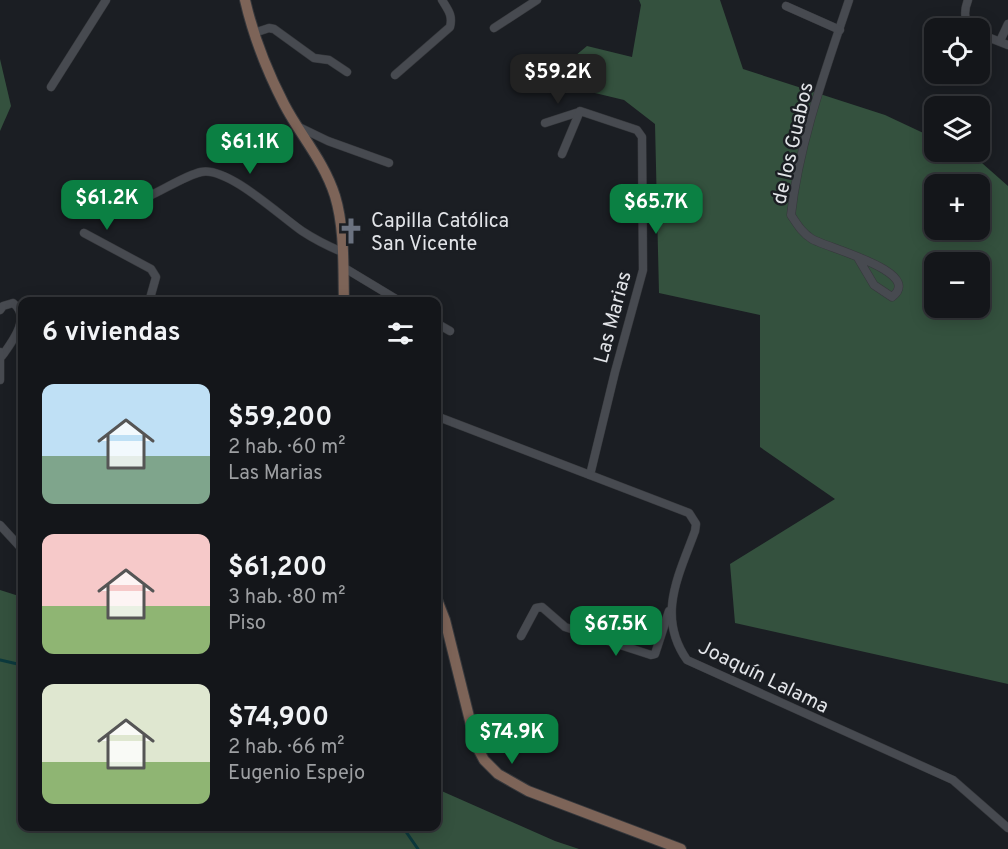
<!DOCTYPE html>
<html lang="es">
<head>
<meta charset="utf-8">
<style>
	body { margin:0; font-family:Overpass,sans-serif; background:#212327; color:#f1f3f6; height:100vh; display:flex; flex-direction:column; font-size:22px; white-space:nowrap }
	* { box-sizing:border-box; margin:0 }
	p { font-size:20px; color:#9d9fa2 }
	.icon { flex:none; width:33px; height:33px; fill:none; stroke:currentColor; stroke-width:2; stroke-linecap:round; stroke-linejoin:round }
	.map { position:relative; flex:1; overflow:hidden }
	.panel { position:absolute; left:18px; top:297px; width:423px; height:534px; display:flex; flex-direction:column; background:#14161a; border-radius:12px; box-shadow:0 3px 15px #0003,0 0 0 2px #333539 }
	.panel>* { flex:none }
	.buttons { position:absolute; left:924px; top:18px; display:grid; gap:12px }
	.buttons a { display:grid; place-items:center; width:66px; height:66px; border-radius:12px; background:#14161a; box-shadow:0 3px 15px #0003,0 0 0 2px #333539; font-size:30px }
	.price { position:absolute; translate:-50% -51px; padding:0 14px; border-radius:12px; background:#0b8043; color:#fff; font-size:20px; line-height:39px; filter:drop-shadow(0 2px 3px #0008) }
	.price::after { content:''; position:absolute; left:50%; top:36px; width:18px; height:14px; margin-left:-9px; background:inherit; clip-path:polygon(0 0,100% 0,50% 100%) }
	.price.current { background:#222; color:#fff }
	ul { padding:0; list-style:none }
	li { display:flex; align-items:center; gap:18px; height:150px; padding:0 24px }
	li span { display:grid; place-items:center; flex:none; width:168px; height:120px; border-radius:12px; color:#555 }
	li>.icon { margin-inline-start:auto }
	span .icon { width:72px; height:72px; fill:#fffc; stroke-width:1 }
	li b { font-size:26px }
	h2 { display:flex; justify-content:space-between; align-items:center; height:72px; padding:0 24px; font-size:26px }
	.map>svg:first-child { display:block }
	.forest { fill:#34513e; fill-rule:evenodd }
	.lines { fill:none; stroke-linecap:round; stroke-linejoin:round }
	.stream { stroke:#0c393d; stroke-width:3 }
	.street-casing { stroke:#36383c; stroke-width:9 }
	.secondary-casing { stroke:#36383c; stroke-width:12 }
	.street { stroke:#474a50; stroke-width:8 }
	.secondary { stroke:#7d6458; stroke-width:10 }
	.labels { text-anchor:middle; stroke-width:5; stroke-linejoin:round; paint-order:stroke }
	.street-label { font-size:20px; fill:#e2e4e8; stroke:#1b1e23 }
	.poi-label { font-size:20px; fill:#e2e4e8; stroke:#1b1e23; text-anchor:start }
</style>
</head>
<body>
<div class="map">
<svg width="1008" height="849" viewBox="0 0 1008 849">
	<rect width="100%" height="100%" fill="#1b1e23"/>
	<g class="forest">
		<path d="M639,0H720L743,69L885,115L934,138V152H963L974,156L1008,186V684L735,623L730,564L835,499L760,447V315L659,293L655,124L624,100L545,81L587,46L632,57L641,5ZM934,184H980V230H934ZM934,262H980V308H934Z"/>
		<path d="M0,59L11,106L0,131Z"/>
		<path d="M0,590L22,597V826H436L437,789L555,841L579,849H0Z"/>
	</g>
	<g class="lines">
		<g class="stream">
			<path d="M0,660L22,665"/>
			<path d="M402,826L418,849"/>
		</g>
		<g class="street-casing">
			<g id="street">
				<path d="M849,0C826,69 799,142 791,215C797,224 802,233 812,239C827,248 925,272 892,297L874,285L858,258"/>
				<path d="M968,0C964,10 964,21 971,28"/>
				<path d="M786,6L840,30"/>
				<path d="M494,28L537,0"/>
				<path d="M254,33L269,28L274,29L314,58L329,60L347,72"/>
				<path d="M980,34L1008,45"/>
				<path d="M1000,41L1008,24"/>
				<path d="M395,75L450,27C453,15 448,10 442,0"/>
				<path d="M51,87L106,0"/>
				<path d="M545,123L579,112"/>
				<path d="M299,127L328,141L389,163"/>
				<path d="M562,154L580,111L637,130L642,137L643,270L615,372L590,475"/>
				<path d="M147,197C164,190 184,176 201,172C227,166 279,215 302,231C314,239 328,246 342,252"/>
				<path d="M84,233L151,269L156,277L149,302"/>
				<path d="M343,267L401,302"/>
				<path d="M0,310L3,306L13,303C32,317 12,342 2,356"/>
				<path d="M436,323L450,331"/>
				<path d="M0,380V352"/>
				<path d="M436,416L689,513L696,524L695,531C679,575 656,616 687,660L953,780L1008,828"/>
				<path d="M0,525L22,549"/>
				<path d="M521,636L536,608L542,607L565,627L651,655L655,654L669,611"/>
			</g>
		</g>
		<g class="secondary-casing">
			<g id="secondary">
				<path d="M245,0C253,35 267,71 284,104C300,135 324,161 335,196C345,229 343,267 344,302"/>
				<path d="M436,597L445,620L476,745L484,760L498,774L528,791L681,849"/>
			</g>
		</g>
		<use href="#street" class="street"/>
		<use href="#secondary" class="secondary"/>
	</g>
	<defs>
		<g id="church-bare" transform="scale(2.07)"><path d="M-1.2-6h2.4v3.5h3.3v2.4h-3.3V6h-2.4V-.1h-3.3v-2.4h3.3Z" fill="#6b7280" stroke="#1b1e23" stroke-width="2.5" paint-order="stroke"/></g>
	</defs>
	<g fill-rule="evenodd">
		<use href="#church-bare" x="351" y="231"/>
	</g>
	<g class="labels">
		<g class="street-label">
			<text transform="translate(792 143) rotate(-77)" y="7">de los Guabos</text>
			<text transform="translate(612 317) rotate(-75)" y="7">Las Marias</text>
			<text transform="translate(764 676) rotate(26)" y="7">Joaquín Lalama</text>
		</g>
		<g class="poi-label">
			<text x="371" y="227">Capilla Católica<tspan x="371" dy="23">San Vicente</tspan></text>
		</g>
	</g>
</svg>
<div class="buttons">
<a><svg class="icon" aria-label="locate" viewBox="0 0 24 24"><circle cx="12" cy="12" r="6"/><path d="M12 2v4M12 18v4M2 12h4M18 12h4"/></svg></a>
<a><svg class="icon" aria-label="layers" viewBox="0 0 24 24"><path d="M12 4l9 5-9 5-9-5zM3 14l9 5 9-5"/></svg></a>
<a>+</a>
<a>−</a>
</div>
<b class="price current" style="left:558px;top:105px">$59.2K</b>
<b class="price" style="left:250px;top:175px">$61.1K</b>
<b class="price" style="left:107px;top:231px">$61.2K</b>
<b class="price" style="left:656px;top:235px">$65.7K</b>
<b class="price" style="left:616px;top:657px">$67.5K</b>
<b class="price" style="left:512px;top:765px">$74.9K</b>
<section class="panel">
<h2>6 viviendas<svg class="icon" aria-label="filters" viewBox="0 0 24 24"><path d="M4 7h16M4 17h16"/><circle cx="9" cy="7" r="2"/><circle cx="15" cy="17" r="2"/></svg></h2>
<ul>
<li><span style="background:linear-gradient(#bfe0f5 60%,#7fa58c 0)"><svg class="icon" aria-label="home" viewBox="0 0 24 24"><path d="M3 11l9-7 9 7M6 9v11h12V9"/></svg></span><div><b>$59,200</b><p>2 hab. · 60 m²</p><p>Las Marias</p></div></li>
<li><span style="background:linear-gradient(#f6c9c9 60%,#8fb573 0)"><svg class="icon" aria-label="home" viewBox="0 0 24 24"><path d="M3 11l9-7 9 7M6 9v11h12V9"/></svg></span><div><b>$61,200</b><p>3 hab. · 80 m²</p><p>Piso</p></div></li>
<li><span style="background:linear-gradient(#dfe7d0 65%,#8fb573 0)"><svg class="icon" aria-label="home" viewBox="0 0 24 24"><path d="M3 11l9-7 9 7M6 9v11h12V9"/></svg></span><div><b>$74,900</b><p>2 hab. · 66 m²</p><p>Eugenio Espejo</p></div></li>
</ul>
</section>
</div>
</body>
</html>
